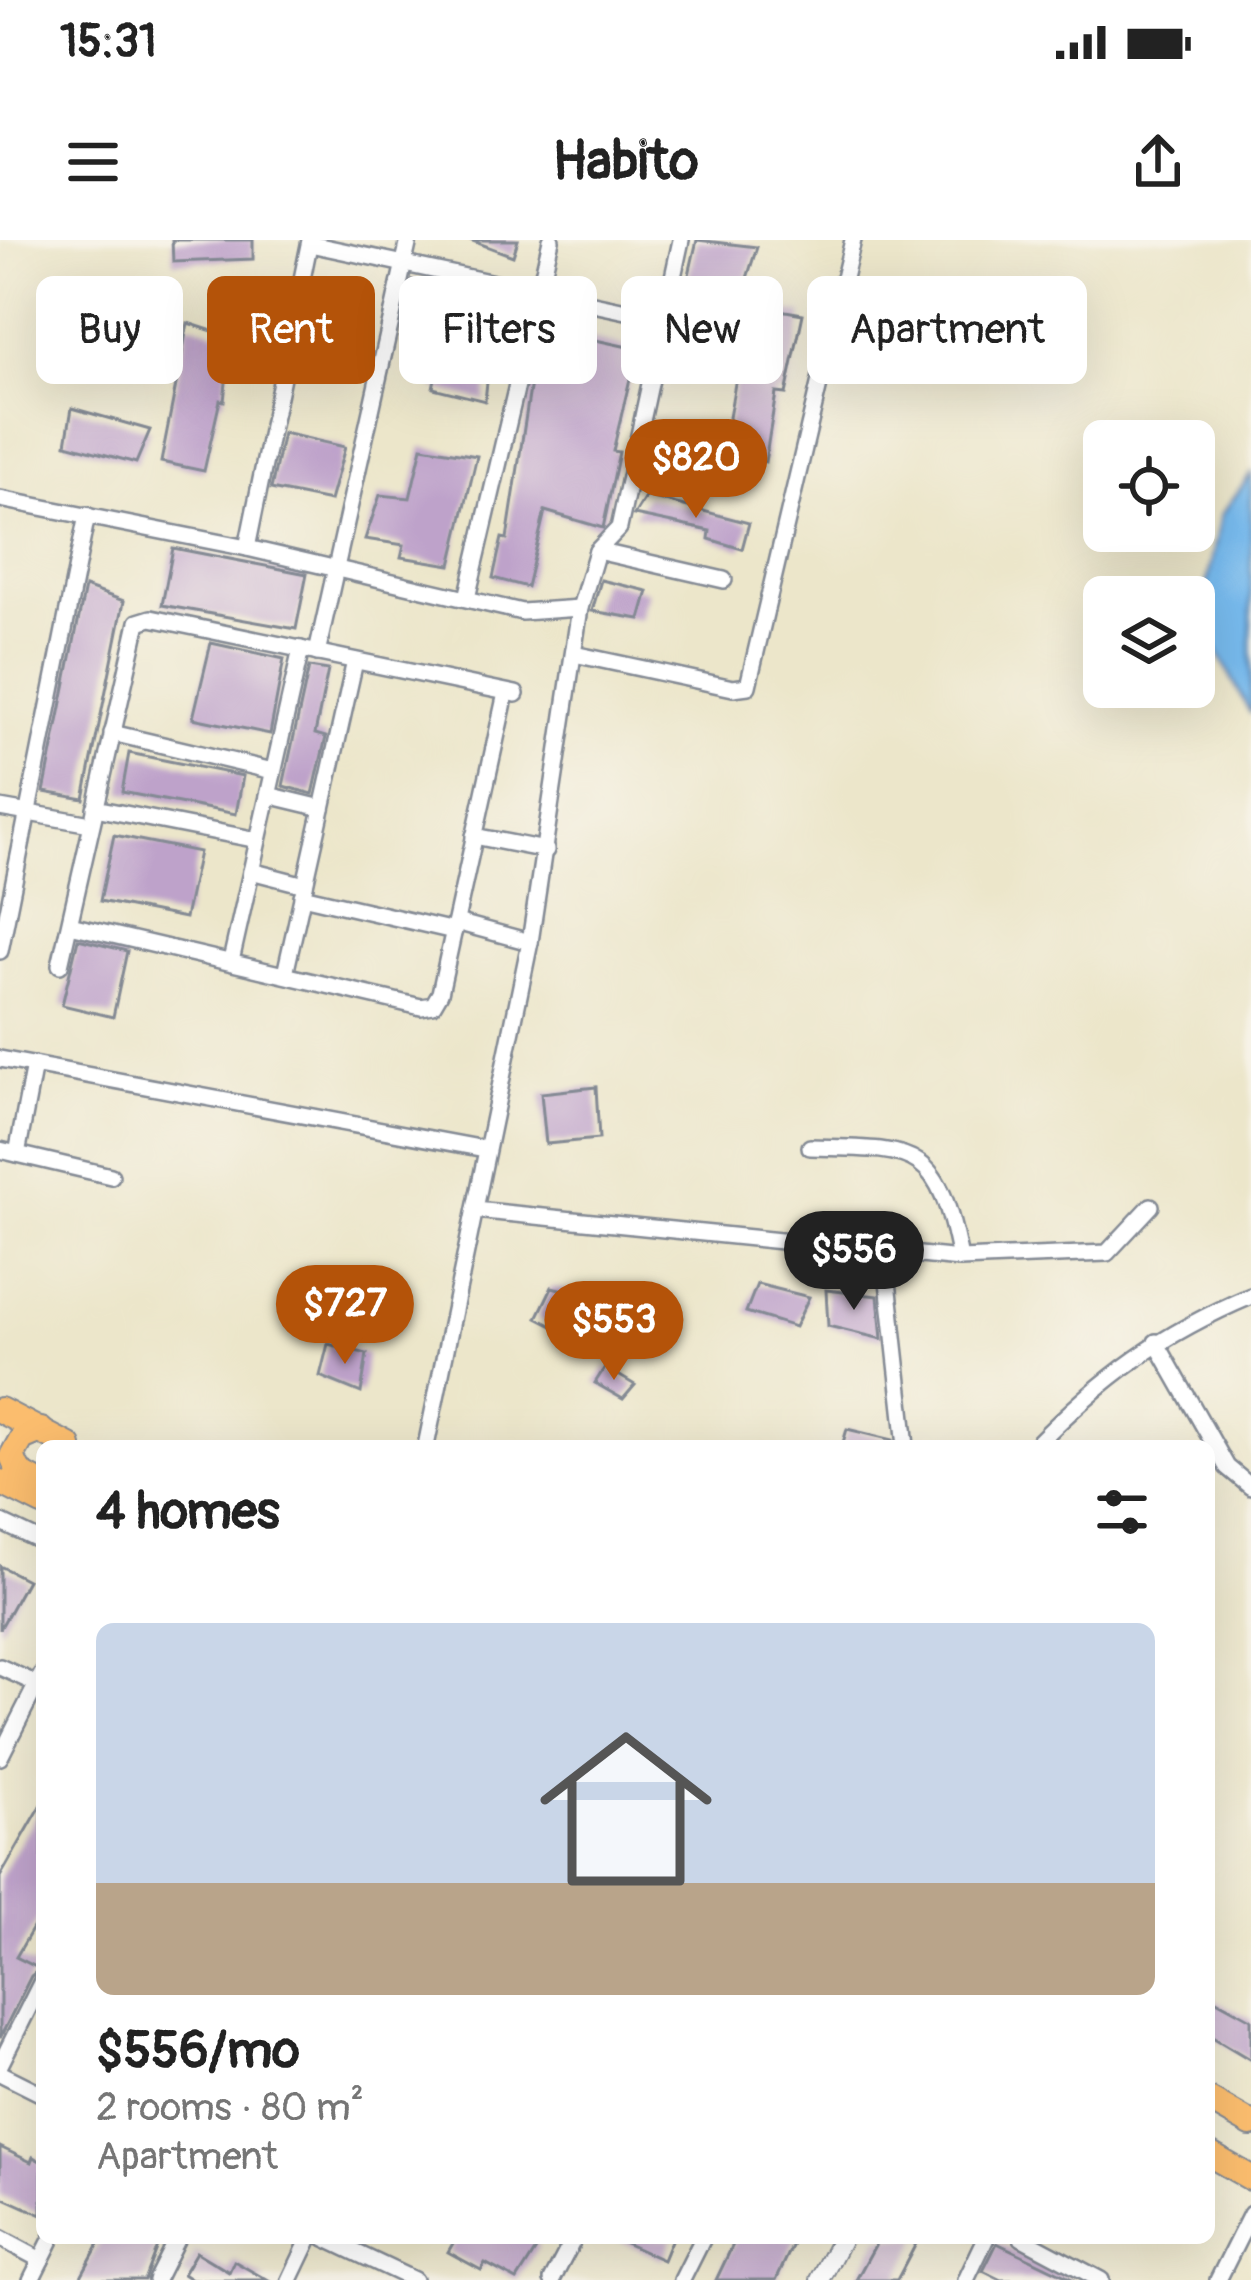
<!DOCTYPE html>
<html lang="en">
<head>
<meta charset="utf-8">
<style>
	body { margin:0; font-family:Pangolin,sans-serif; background:#f6f6f6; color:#222; height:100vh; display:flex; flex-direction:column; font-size:45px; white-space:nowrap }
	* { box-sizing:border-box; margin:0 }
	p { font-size:39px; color:#767676 }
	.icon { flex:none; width:66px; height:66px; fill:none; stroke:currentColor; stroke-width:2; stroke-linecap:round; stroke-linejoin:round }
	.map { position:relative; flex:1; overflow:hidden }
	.details { position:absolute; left:36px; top:1200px; width:1179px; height:804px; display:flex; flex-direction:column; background:#fff; border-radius:18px; box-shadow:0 12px 48px #0002 }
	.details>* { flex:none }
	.guide { position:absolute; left:36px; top:36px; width:1179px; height:108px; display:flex; gap:24px }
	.controls { position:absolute; left:1083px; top:180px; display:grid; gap:24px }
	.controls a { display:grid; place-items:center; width:132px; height:132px; border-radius:18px; background:#fff; box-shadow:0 12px 48px #0002; font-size:60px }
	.price { position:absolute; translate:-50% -102px; padding:0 27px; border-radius:42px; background:#b45309; color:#fff; font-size:39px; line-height:78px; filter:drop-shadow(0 3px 6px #0008) }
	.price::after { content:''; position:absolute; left:50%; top:72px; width:36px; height:27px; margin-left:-18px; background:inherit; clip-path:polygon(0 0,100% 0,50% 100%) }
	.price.selected { background:#222; color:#fff }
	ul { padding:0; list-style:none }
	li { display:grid; align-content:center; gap:24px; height:636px; padding:0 60px }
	li span { display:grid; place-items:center; height:372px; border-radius:18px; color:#555 }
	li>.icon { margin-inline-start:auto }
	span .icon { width:216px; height:216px; fill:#fffc; stroke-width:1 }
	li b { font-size:51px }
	h2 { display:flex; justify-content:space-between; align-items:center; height:144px; padding:0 60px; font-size:51px }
	.pill { padding:0 42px; border-radius:18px; background:#fff; box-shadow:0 12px 48px #0002; font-size:42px; line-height:108px }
	.pill.selected { background:#b45309; color:#fff }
	.status { display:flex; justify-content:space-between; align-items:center; height:84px; padding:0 60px; background:#fff; direction:ltr }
	.status svg { height:33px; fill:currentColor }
	header { display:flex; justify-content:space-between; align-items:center; height:156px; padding:0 60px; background:#fff; font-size:54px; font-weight:800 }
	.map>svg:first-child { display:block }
	.water { fill:#77baed; stroke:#4974a6; stroke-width:3 }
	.building { fill:#bea2ca }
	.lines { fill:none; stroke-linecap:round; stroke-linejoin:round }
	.minor-casing { stroke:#848a94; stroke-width:20 }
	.tertiary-casing { stroke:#848a94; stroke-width:22 }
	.primary-casing { stroke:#848a94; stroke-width:28 }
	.minor { stroke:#fff; stroke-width:15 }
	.tertiary { stroke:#fff; stroke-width:18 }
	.primary { stroke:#fbbd6e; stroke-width:24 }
</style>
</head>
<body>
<div class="status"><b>15:31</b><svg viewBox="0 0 49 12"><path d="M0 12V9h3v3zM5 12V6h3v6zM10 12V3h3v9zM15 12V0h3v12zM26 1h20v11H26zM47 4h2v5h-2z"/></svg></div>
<header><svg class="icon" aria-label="menu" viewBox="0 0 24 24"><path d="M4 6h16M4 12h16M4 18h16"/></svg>Habito<svg class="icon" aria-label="share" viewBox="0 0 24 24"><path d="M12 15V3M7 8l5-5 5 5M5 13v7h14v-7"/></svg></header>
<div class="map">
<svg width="1251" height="2040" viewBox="0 0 1251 2040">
	<rect width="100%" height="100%" fill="#f7f3e8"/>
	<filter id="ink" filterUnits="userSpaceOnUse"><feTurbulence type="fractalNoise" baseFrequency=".00833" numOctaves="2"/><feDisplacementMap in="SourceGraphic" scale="24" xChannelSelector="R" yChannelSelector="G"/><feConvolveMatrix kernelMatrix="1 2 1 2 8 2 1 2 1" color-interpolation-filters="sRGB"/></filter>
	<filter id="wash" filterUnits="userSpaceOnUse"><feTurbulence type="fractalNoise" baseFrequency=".004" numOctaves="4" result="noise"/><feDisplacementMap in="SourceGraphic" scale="48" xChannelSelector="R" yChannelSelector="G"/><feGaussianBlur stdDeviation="2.7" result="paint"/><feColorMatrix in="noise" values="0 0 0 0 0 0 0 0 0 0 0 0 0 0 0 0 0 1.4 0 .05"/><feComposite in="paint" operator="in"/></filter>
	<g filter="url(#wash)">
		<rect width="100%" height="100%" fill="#ece6ca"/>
		<path class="water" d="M1251,234V474L1200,379L1221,275Z"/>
		<g id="blocks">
			<g class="building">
				<path d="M172,0H253V19L173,22Z"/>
				<path d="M470,0H518L513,16Z"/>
				<path d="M697,0L757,7L739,63L803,74L786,154L776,153L765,222L723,212L741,109L677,87Z"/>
				<path d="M412,40L509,60L491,105L485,161L433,148L444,97L403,92Z"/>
				<path d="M188,83L231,97L224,161L220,160L204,231L161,222Z"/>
				<path d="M545,89L637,109L613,211L619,212L603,288L545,271L527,347L493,338L502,298L507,299L533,129Z"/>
				<path d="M72,168L150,190L136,223L66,204Z"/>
				<path d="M283,193L345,207L330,261L271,249Z"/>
				<path d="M422,207L477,216L451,325L401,317L404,305L365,299L380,255L410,258Z"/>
				<path d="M646,256L749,283L742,309L709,299L710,291L634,275Z"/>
				<path d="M173,308L307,334L296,389L162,365Z"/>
				<path d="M601,340L648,351L640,379L592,371Z"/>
				<path d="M85,347L124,361L84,559L44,552Z"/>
				<path d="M211,403L284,419L270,494L193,478Z"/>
				<path d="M309,427L328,430L315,494L326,497L313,554L283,546Z"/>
				<path d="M129,513L243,536L236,574L122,552Z"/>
				<path d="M114,595L199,612L185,678L100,661Z"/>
				<path d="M78,699L127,711L113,777L62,765Z"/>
				<path d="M596,847L599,899L546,904L541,853Z"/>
				<path d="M757,1044L809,1057L795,1087L746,1072Z"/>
				<path d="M552,1047L606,1061L586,1103L537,1078Z"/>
				<path d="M826,1050L878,1056L882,1099L828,1086Z"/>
				<path d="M328,1104L367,1114L361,1153L320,1136Z"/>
				<path d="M605,1127L635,1145L623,1159L595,1143Z"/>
				<path d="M847,1189L893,1200L894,1206H842Z"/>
				<path d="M0,1326L27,1340L0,1389Z"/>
				<path d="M42,1564V1672L16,1717L40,1729L31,1736L0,1798V1637Z"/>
				<path d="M1209,1756L1251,1779V1820L1209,1795Z"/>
				<path d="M0,1907L31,1922L33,1917L42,1922V1975L0,1956Z"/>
				<path d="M102,1998H160L144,2040H79Z"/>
				<path d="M456,1998H526L539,2005L517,2040L485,2023L481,2030L448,2012Z"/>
				<path d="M614,1998H672L663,2020Z"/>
				<path d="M736,1998H796L776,2040H716Z"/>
				<path d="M879,1998H919L897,2040H856Z"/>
				<path d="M997,2003L1074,2040H1001L983,2031Z"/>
				<path d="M196,2012L229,2032L234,2021L267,2040H192L183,2034Z"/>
			</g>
		</g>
	</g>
	<g filter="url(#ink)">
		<use href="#blocks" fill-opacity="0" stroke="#848a94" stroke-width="3"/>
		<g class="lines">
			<g class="minor-casing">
				<g id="minor">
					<path d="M310,4L664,79"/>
					<path d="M0,259L247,308L522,372L580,368"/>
					<path d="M247,308L310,0"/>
					<path d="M597,311L724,340"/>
					<path d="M467,358L551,0"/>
					<path d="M317,413L409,0"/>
					<path d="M574,414L733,448L748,446L853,0"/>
					<path d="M112,493L273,531"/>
					<path d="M268,555L322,568"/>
					<path d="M0,568L91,584"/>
					<path d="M95,568L258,600"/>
					<path d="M474,596L546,610"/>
					<path d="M251,631L305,645"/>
					<path d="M302,656L454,691"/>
					<path d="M456,682L530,702"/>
					<path d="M70,685L421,767L433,765L440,753L506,453"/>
					<path d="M0,711L87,275"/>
					<path d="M231,721L301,409"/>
					<path d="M60,725L138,382L151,378L516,454"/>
					<path d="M285,734L355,421"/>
					<path d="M0,819L485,909"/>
					<path d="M810,907C918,909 938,906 960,1019"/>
					<path d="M0,910L111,936"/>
					<path d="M17,914L34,825"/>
					<path d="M475,970L960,1019L1107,1013L1151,966"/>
					<path d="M885,1014L906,1206"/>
					<path d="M1156,1102L1227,1227L1251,1247"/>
					<path d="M426,1206L530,702L580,368L597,311L619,288L681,0"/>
					<path d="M1035,1206C1103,1137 1161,1094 1251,1056"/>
					<path d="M0,1282L42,1302"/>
					<path d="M0,1427L37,1444"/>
					<path d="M0,1517L42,1434"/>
					<path d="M0,1825L42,1741"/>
					<path d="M0,1833L42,1854"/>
					<path d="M0,1998L41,2020"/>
					<path d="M325,1998L414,2040"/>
					<path d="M1022,1998L1101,2040"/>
					<path d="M31,2040L52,1998"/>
					<path d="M156,2040L177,1998"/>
					<path d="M290,2040L310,1998"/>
					<path d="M552,2040L574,1998"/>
					<path d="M682,2040L703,1998"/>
					<path d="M966,2040L986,1998"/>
					<path d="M1218,2040L1251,1974"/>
				</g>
			</g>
			<g class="tertiary-casing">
				<path id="tertiary" d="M820,2040L842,1998"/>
			</g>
			<g class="primary-casing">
				<g id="primary">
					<path d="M0,1170L69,1206"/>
					<path d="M41,1190L22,1198L12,1216L19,1232L42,1245"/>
					<path d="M0,1242L42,1263"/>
					<path d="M1209,1860L1251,1884"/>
					<path d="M1209,1914L1251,1938"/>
				</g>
			</g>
			<use href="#minor" class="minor"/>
			<use href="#tertiary" class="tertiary"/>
			<use href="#primary" class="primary"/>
		</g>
	</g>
</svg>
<div class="controls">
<a><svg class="icon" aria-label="locate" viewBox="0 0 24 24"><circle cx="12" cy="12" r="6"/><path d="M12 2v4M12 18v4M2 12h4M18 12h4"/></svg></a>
<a><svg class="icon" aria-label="layers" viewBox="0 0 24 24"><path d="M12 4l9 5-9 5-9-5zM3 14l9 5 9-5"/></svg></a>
</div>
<b class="price" style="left:696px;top:281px">$820</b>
<b class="price selected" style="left:854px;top:1073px">$556</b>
<b class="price" style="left:345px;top:1127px">$727</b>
<b class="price" style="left:614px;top:1143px">$553</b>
<div class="guide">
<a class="pill">Buy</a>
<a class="pill selected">Rent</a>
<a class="pill">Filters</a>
<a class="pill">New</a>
<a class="pill">Apartment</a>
</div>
<section class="details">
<h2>4 homes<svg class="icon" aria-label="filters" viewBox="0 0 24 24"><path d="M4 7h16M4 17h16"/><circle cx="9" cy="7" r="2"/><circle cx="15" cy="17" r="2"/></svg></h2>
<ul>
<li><span style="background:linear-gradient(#c9d6e8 70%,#b9a48a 0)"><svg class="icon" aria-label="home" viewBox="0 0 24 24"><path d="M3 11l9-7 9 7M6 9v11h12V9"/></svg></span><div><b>$556/mo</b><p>2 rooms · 80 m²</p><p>Apartment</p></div></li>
</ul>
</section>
</div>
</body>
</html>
